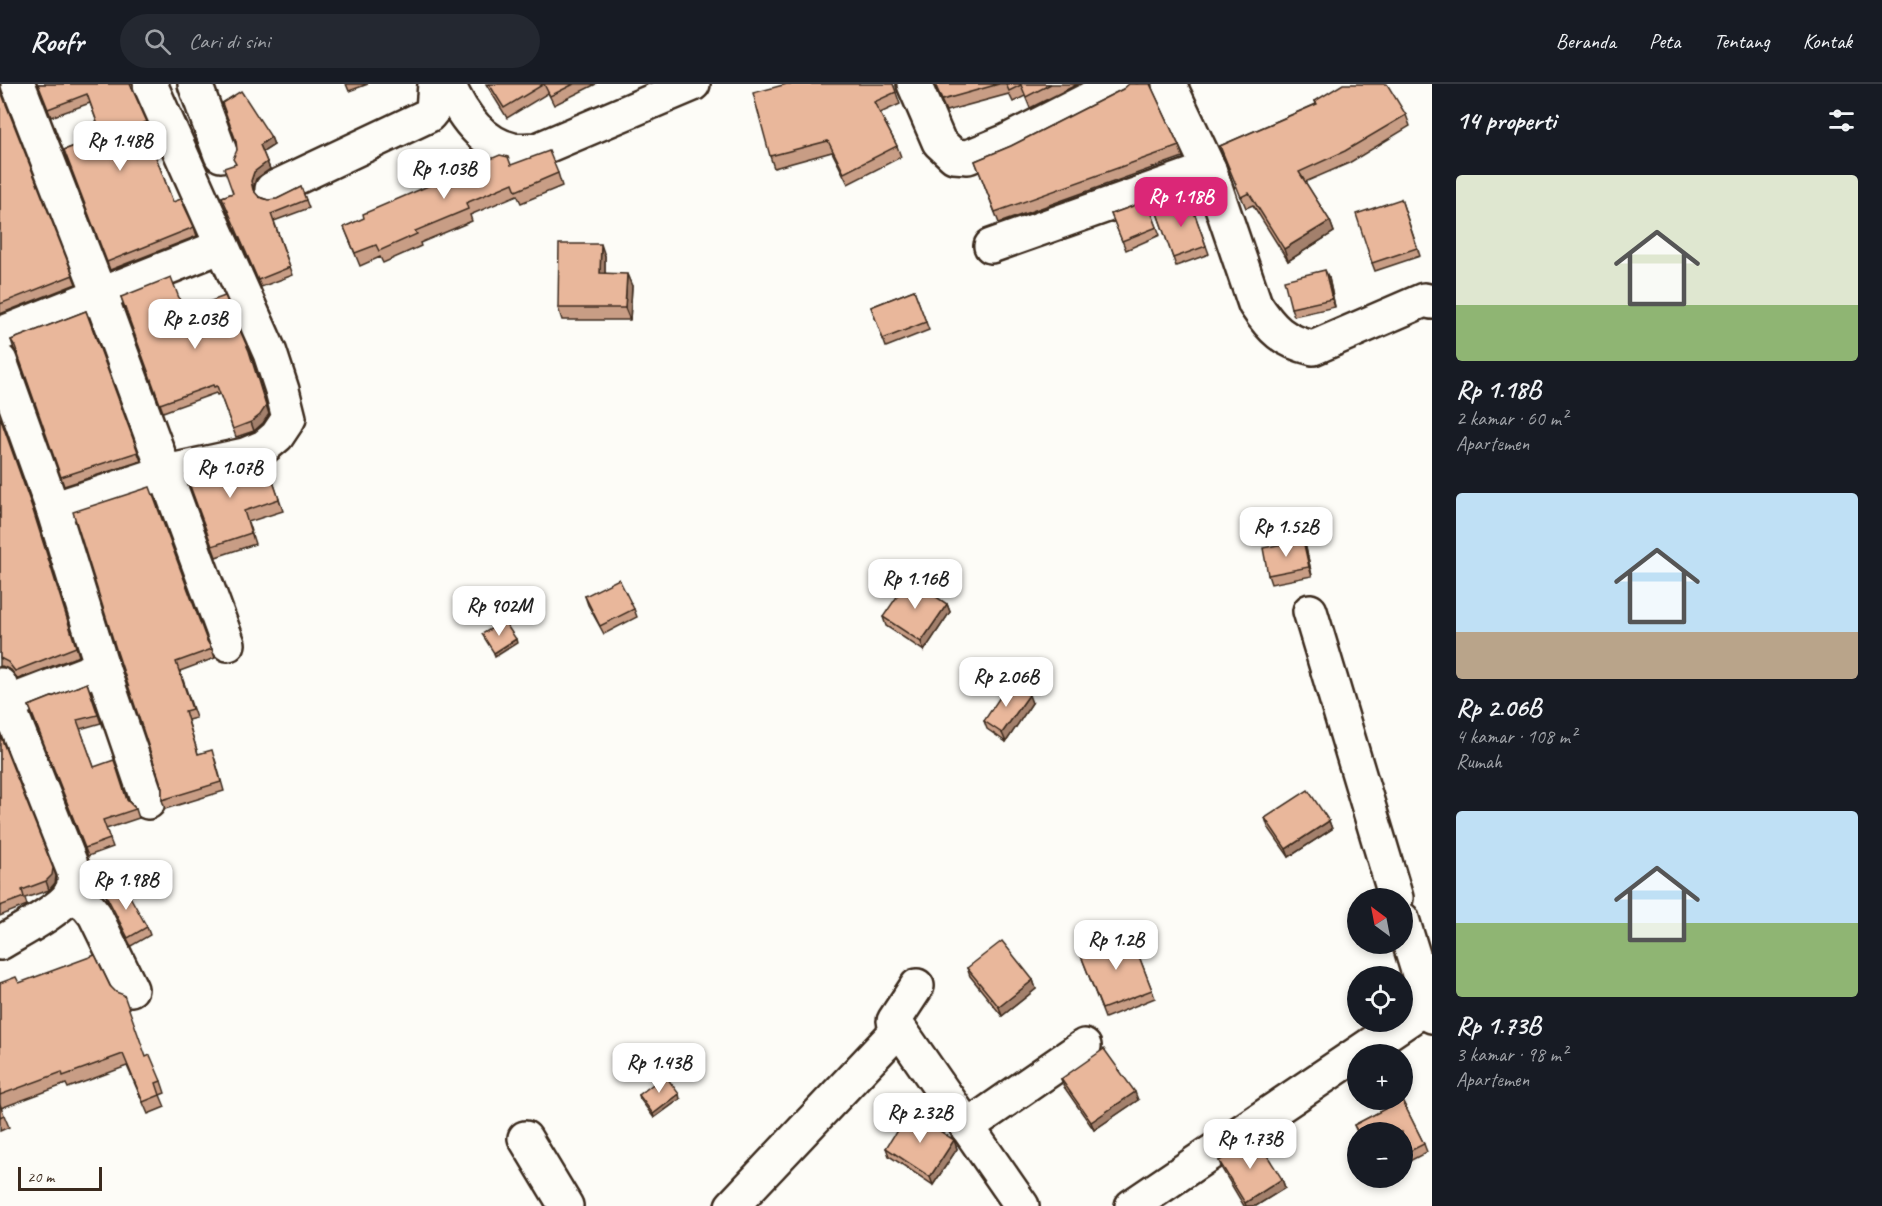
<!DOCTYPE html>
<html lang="id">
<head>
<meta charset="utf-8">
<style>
	body { margin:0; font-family:Caveat,sans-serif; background:#242831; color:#f1f3f6; height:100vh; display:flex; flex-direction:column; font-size:22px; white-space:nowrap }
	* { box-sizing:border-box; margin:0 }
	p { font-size:20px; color:#9ea1a6 }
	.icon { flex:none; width:33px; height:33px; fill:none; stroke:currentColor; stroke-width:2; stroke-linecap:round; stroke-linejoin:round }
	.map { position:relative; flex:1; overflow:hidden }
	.sheet { display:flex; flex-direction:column; background:#171b24; width:450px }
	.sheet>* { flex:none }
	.needle { width:39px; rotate:328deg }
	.fabs { position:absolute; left:1347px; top:804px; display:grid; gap:12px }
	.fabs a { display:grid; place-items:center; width:66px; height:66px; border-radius:50%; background:#171b24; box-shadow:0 3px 9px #0003; font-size:30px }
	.scale { position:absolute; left:18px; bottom:15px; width:84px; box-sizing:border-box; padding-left:6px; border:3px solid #3b2a1e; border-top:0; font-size:16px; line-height:21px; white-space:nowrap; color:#3b2a1e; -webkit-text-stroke:4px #fdfcf7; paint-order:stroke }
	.price { position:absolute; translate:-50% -51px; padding:0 14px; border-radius:12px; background:#fff; color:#222; font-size:20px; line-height:39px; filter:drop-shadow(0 2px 3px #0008) }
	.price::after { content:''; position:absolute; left:50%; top:36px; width:18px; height:14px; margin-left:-9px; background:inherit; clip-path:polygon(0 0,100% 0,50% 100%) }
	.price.on { background:#db2777; color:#fff }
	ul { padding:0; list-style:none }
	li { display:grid; align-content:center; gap:12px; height:318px; padding:0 24px }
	li span { display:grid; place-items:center; height:186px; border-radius:6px; color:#555 }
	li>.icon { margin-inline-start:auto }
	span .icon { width:108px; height:108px; fill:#fffc; stroke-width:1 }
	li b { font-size:26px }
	h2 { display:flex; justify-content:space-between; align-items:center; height:72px; padding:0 24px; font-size:26px }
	header { display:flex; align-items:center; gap:36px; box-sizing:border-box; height:84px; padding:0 30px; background:#171b24; border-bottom:2px solid #363941 }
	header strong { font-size:28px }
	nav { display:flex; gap:33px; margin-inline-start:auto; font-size:21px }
	.search { width:420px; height:54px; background:#242831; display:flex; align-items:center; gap:15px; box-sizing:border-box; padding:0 21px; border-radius:33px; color:#9ea1a6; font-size:22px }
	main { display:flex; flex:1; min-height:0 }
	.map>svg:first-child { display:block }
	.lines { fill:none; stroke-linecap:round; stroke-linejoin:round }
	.minor-casing { stroke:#3b2a1e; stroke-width:38 }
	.minor { stroke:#fdfcf7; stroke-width:33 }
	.wall { fill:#c89d85; stroke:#3b2a1e; stroke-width:1.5 }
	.shaded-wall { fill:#a3806c; stroke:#3b2a1e; stroke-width:1.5 }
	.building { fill:#e9b79b; stroke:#3b2a1e; stroke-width:1.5 }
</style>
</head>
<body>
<header>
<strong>Roofr</strong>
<div class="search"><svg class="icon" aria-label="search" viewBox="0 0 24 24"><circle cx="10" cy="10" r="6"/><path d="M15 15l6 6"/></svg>Cari di sini</div>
<nav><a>Beranda</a><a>Peta</a><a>Tentang</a><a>Kontak</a></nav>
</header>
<main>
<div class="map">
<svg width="1432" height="1122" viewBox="0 0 1432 1122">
	<rect width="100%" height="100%" fill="#fdfcf7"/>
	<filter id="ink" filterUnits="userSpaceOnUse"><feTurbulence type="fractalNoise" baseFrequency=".0167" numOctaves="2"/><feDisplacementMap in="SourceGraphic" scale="12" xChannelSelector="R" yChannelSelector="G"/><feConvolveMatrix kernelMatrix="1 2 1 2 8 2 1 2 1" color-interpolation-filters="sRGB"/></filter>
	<g filter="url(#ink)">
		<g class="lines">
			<g class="minor-casing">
				<g id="minor">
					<path d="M18,0L100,211L228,560"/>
					<path d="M195,0L221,71"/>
					<path d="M448,0C460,27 480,59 513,66C520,67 529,66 537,66L693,0"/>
					<path d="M914,0L939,58L954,72L968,73L1007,57L1119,0"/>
					<path d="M1169,0L1209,85L1255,220C1272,246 1283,257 1313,264L1424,216L1432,218"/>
					<path d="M272,105L429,31L433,26L435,0"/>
					<path d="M991,162L1209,85"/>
					<path d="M0,250L222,162"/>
					<path d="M0,277L53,425L102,583L148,718"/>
					<path d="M53,425L166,388L245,371L264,363L277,352L289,334L282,306L270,269L150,0"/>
					<path d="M1310,527L1396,814"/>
					<path d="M0,601L74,788C75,796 74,804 70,811C59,827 18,848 0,859"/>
					<path d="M0,622L102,583"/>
					<path d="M70,810L87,821L95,831L131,905"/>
					<path d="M1402,835L1432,932"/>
					<path d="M917,902L894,937L1022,1122"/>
					<path d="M967,1043L1084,962"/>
					<path d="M525,1054L566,1122"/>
					<path d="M732,1122L899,945"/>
					<path d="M1132,1122L1428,922"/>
				</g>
			</g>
			<use href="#minor" class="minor"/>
		</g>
		<g class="wall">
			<path d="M38,0H133V6L150,46L146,47L173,118L194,143L197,152L110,186L64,66L102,52L90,19L51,33Z"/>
			<path d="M346,0H368L349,7Z"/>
			<path d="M486,0H596L554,21L548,9L507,34Z"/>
			<path d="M893,0L900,20L880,29L897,62L901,73L848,100L832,68L774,84L770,72Z"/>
			<path d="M934,0H1078L1030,24L1025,12L1013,18L1009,10L946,27Z"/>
			<path d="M0,1V6L76,200L0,230Z"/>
			<path d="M1123,5H1152L1179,62L1183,73L999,139L975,77L1011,62Z"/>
			<path d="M1315,17L1406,31L1410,42L1349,79L1305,98L1330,137L1334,148L1288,177L1253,121L1246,124L1220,62L1316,20Z"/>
			<path d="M271,53L274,61L263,68L270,85L256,95L253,104L254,108L259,113L268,116L277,115L301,103L309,124L274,137L293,191L261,203L222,113L233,109L237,66L236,57Z"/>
			<path d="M511,81L558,89L562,102L521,119L517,111L470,131L472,137L420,159L421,162L383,179L380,173L360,182L344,143Z"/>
			<path d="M1189,114L1209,170L1176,182L1156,126Z"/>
			<path d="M1401,115L1420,172L1375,187L1372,179Z"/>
			<path d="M1147,117L1160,151L1126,166L1111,130Z"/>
			<path d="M605,172V189L632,202L630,236H562L558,224Z"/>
			<path d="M1329,194L1335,223L1294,232L1291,224Z"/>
			<path d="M914,206L929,246L886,263L871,223Z"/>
			<path d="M121,213L184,227L252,276L269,330L263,339L254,347L236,353L220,310L217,311L216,309L163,328Z"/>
			<path d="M86,227L141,377L64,402L18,271L14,265L11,256Z"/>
			<path d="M0,333L35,431L79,572L18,595L11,586L2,582L0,583Z"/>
			<path d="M267,380L283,427L248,438L255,460L216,473L186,391H232Z"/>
			<path d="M1306,464L1312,492L1271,500L1268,491Z"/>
			<path d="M585,512L634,525L637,533L604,550L588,521Z"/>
			<path d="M947,520L950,528L924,567L886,542L883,533Z"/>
			<path d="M207,557L212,565L215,574L180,587L196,634L188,636L198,670L215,675L224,707L165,725L162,716V703L117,568Z"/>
			<path d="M87,599L101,639L80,645L94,683L128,716L136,725L139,734L106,745L113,763L88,772L29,622Z"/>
			<path d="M1032,619L1006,658L987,645L984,637Z"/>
			<path d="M0,651L56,792L55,799L49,806L25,814L27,821L0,832Z"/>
			<path d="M1265,734L1329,737L1332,745L1289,773L1268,743Z"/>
			<path d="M105,809L147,843L150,851L131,862L108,818Z"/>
			<path d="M1130,849L1155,914L1105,934L1080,869Z"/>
			<path d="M967,884L1033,896L1036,905L1002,932L970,892Z"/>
			<path d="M0,899H19L146,973L161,997L165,1009L160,1011L165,1023L148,1030L127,982L68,1004L66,1000L1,1024L9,1043L0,1047Z"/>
			<path d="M1061,995L1138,1016L1094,1046L1064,1003Z"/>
			<path d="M639,1011L680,1015L654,1034L640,1015Z"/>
			<path d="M1402,1016L1424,1060L1427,1068L1402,1081V1048H1358V1050L1354,1041Z"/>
			<path d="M954,1056L957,1065L933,1101L889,1072L886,1064Z"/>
			<path d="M1219,1077L1282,1095L1285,1104L1256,1122H1244L1222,1085Z"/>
		</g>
		<g class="shaded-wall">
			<path d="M271,53L274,61L263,68L260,61Z"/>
			<path d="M267,78L270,85L256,95L253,104L255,113L251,97L254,88Z"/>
			<path d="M1330,137L1334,148L1288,177L1284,165Z"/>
			<path d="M601,160L605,172V201L600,189Z"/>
			<path d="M1325,186L1329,194L1335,223L1332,215Z"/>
			<path d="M627,190L632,202L630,236L625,224Z"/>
			<path d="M249,267L269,330L263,339L254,347L251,338Z"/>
			<path d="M1303,456L1306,464L1312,492L1309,483Z"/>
			<path d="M947,520L950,528L924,567L921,558Z"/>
			<path d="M516,555L517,559L495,573L494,569Z"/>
			<path d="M1029,611L1032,619L1006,658L1002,649Z"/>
			<path d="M1329,737L1332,745L1289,773L1286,765Z"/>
			<path d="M53,784L56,792L55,799L49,806L46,797Z"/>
			<path d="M1033,896L1036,905L1002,932L999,923Z"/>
			<path d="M1135,1008L1138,1016L1094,1046L1091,1038Z"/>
			<path d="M679,1010L680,1015L654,1034L653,1030Z"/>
			<path d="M954,1056L957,1065L933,1101L930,1093Z"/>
			<path d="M1282,1095L1285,1104L1256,1122H1246L1245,1119Z"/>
		</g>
		<g class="building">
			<path d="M38,0H130L147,38L143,39L173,118L181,115L194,143L107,178L64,66L102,52L87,10L48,25Z"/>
			<path d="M489,0H544L504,24Z"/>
			<path d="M544,0H574L550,12Z"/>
			<path d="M787,0H893L896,8L874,18L897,62L844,89L828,57L770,72L753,9Z"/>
			<path d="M935,0H999L942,16Z"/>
			<path d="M1006,0H1051L1026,13L1021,1L1009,7Z"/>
			<path d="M1129,0H1150L1179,62L995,128L975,77L1011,62L1123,5Z"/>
			<path d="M1343,0H1387L1406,31L1345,67L1299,88L1330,137L1284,165L1249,109L1241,113L1220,62L1317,20L1315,17Z"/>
			<path d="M0,5L73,191L0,220Z"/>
			<path d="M241,7L271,53L260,61L267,78L254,88L251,97L253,106L259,113L268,116L277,115L301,103L306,116L271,130L290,183L258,196L222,113L233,109L224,84L236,80L233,75L237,66L236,57L222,19Z"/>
			<path d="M549,67L558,89L516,107L513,99L466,119L468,125L415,147L417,150L379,167L376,161L355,169L344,143L364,134L363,130L500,71L508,73L511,81Z"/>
			<path d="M1189,114L1206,162L1173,174L1156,126Z"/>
			<path d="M1401,115L1417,164L1372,179L1356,130Z"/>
			<path d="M1147,117L1157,143L1122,157L1111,130Z"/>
			<path d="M559,160H601L600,189L627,190L625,224H558Z"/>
			<path d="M1325,186L1332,215L1291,224L1284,196Z"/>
			<path d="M171,193L184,227L225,212L249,267L266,322L260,331L251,338L233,345L217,302L214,303L213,301L160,320L121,213Z"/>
			<path d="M914,206L926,238L883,255L871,223Z"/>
			<path d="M86,227L138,368L61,393L15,262L11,256Z"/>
			<path d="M0,333L32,423L76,563L15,587L8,578L0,574Z"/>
			<path d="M267,380L279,415L244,427L251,449L212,462L186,391L229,382L232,391Z"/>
			<path d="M150,403L207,557L212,565L176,578L192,625L185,627L198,670L212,666L221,698L162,716V703L117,568L73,428Z"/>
			<path d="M1303,456L1309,483L1268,491L1263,464Z"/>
			<path d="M619,495L634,525L600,542L585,512Z"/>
			<path d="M909,495L947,520L921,558L883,533Z"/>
			<path d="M504,537L516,555L494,569L482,550Z"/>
			<path d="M1010,598L1029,611L1002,649L984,637Z"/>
			<path d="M87,599L98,631L77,636L94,683L114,676L127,716L136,725L103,736L110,755L85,764L29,622Z"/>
			<path d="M0,651L53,784L52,791L46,797L22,806L24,813L0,822Z"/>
			<path d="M1308,706L1329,737L1286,765L1265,734Z"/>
			<path d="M123,800L147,843L128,854L105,809Z"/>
			<path d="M1130,849L1152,906L1102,925L1080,869Z"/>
			<path d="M1002,857L1033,896L999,923L967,884Z"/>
			<path d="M95,871L110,902L116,908L124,911L146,973L150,971L161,997L156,999L160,1011L143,1018L123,970L63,992L62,988L0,1011V899L16,893L19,899Z"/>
			<path d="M1104,965L1135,1008L1091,1038L1061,995Z"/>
			<path d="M665,991L679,1010L653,1030L639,1011Z"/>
			<path d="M1402,1016L1424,1060L1402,1071V1048H1358L1354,1041Z"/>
			<path d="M0,1020L4,1031L0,1033Z"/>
			<path d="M909,1027L954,1056L930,1093L886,1064Z"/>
			<path d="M1256,1054L1282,1095L1245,1119L1219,1077Z"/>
		</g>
	</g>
</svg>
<div class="fabs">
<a><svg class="needle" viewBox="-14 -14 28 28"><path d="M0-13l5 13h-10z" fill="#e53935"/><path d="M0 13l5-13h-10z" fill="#9ea1a6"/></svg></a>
<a><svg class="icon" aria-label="locate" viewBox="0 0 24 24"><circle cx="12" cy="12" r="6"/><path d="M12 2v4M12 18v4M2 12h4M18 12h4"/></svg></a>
<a>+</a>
<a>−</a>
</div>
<div class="scale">20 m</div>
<b class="price" style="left:120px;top:88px">Rp 1.48B</b>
<b class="price" style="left:444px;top:116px">Rp 1.03B</b>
<b class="price on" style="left:1181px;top:144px">Rp 1.18B</b>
<b class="price" style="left:195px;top:266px">Rp 2.03B</b>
<b class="price" style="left:230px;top:415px">Rp 1.07B</b>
<b class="price" style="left:1286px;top:474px">Rp 1.52B</b>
<b class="price" style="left:915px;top:526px">Rp 1.16B</b>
<b class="price" style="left:499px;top:553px">Rp 902M</b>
<b class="price" style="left:1006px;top:624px">Rp 2.06B</b>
<b class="price" style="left:126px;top:827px">Rp 1.98B</b>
<b class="price" style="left:1116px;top:887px">Rp 1.2B</b>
<b class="price" style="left:659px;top:1010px">Rp 1.43B</b>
<b class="price" style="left:920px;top:1060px">Rp 2.32B</b>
<b class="price" style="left:1250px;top:1086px">Rp 1.73B</b>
</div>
<section class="sheet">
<h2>14 properti<svg class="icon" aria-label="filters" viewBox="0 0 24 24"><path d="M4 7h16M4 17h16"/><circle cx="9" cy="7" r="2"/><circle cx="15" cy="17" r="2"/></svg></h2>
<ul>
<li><span style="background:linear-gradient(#dfe7d0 70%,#8fb573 0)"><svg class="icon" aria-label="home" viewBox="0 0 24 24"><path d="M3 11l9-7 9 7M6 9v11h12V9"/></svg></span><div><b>Rp 1.18B</b><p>2 kamar · 60 m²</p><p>Apartemen</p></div></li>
<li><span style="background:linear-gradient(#bfe0f5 75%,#b9a48a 0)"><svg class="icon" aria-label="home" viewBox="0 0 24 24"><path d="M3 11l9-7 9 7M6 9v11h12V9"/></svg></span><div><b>Rp 2.06B</b><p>4 kamar · 108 m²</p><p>Rumah</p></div></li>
<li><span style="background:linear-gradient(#bfe0f5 60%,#8fb573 0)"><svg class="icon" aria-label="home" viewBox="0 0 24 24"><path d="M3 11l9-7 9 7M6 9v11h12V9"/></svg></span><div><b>Rp 1.73B</b><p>3 kamar · 98 m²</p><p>Apartemen</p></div></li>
</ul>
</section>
</main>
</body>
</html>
